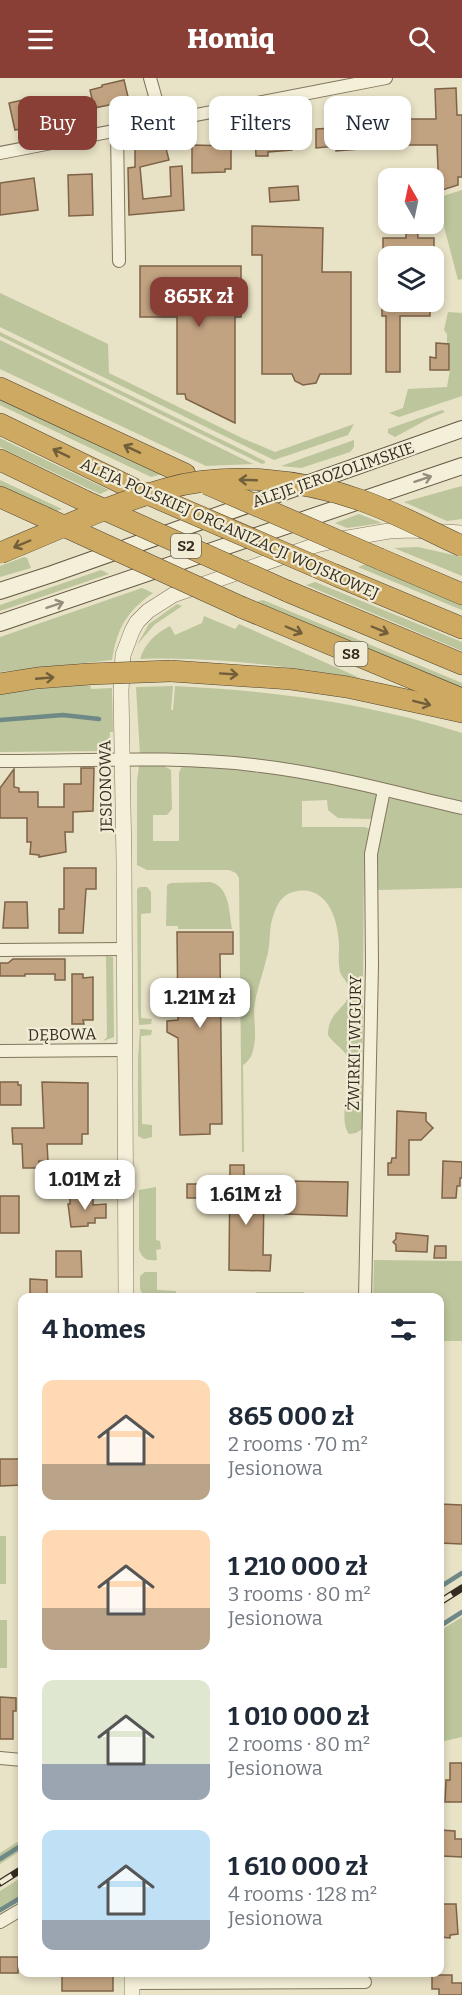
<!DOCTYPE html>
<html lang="en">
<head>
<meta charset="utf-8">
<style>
	body { margin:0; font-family:Bitter,serif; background:#f6f6f7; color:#1f2937; height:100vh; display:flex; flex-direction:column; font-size:22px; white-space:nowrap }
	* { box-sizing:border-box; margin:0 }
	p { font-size:20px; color:#747a83 }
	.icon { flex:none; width:33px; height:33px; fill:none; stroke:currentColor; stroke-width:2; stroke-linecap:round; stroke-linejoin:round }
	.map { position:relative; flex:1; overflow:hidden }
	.panel { position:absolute; left:18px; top:1215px; width:426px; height:684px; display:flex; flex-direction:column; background:#fff; border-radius:12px; box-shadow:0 3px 9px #0003 }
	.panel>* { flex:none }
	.hud { position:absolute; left:18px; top:18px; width:426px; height:54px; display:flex; gap:12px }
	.needle { width:39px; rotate:351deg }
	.fabs { position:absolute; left:378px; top:90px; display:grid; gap:12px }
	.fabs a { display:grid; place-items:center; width:66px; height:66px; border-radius:12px; background:#fff; box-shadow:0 3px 9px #0003; font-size:30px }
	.price { position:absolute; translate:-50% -51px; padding:0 14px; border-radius:12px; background:#fff; color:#222; font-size:20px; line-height:39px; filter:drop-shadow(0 2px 3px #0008) }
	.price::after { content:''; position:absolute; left:50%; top:36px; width:18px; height:14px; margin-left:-9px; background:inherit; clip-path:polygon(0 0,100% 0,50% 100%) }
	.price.selected { background:#893e36; color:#fff }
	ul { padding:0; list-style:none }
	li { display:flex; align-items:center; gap:18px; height:150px; padding:0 24px }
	li span { display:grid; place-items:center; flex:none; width:168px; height:120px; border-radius:12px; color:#555 }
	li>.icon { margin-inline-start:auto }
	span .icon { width:72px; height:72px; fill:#fffc; stroke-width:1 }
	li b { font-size:26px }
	h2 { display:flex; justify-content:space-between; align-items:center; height:72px; padding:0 24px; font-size:26px }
	.pill { padding:0 21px; border-radius:12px; background:#fff; box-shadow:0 3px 9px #0003; font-size:21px; line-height:54px }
	.pill.selected { background:#893e36; color:#fff }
	header { display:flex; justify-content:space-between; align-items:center; height:78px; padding:0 24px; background:#893e36; color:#fff; font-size:27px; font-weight:800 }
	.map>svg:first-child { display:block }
	.green { fill:#bcc59c }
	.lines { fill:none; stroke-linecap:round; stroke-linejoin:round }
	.stream { stroke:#6f8a86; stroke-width:4.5 }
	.building { fill:#c2a381; stroke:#7e6347; stroke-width:1.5 }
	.minor-casing { stroke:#81755e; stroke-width:14 }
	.tertiary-casing { stroke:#81755e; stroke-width:16 }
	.secondary-casing { stroke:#635641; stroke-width:18 }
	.motorway-casing { stroke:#504332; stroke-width:22 }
	.minor { stroke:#f4efd8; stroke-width:12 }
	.tertiary { stroke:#f4efd8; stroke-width:15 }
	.secondary { stroke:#f4efd8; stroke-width:16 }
	.motorway { stroke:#cda962; stroke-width:21 }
	.rail-casing { stroke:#342c20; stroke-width:7 }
	.rail { stroke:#f1ecd5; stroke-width:4.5; stroke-dasharray:14; stroke-linecap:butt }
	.motorway-bridge-casing { stroke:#504332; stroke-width:22; stroke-linecap:butt }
	.motorway-bridge { stroke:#cda962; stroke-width:21 }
	.oneway { stroke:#715e3a }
	.oneway2 { stroke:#948e7c }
	.labels { text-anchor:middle; stroke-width:4.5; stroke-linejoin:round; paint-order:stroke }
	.shield { fill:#f1ecd5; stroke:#6d6656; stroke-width:1.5 }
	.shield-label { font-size:15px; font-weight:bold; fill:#342c20 }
	.street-label { font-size:16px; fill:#342c20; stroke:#f1ecd5 }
</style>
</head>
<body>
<header><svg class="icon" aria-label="menu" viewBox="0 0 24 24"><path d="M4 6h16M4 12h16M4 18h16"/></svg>Homiq<svg class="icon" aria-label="search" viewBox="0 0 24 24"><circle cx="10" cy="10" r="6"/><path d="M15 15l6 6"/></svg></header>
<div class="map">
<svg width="462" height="1917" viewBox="0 0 462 1917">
	<rect width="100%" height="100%" fill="#e8e2c6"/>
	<g class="green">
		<path d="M462,112V201L458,202L441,137L440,119Z"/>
		<path d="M0,215L108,266L109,295L242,360L275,374L354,346L348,357L274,382L0,249Z"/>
		<path d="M448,234L462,235V318L399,339L389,335L403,330L408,311L447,309L450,292V266L447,265V256L444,252Z"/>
		<path d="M0,254L265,383V385L262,386L0,258Z"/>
		<path d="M0,262L253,386L206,388L0,291Z"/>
		<path d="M0,319L162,396L151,399L0,327Z"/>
		<path d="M442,332L445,334L428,341L395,359L388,355V351Z"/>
		<path d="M0,360L14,367L109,412L100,416L10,374L0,369Z"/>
		<path d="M354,362V369L350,374L301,390L281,388Z"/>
		<path d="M0,402L62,431L54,434L0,409Z"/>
		<path d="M462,408V441L447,443L404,424Z"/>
		<path d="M359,436L382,445L347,450L335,445Z"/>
		<path d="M418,469L462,479V498L394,470Z"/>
		<path d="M24,479L27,480L31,490L0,499V488Z"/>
		<path d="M366,486L462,524V532L358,489Z"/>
		<path d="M101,492L109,496L0,533V527Z"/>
		<path d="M315,504L462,564V573L306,507Z"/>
		<path d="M142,510L153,515C127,533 117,550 112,582L0,594V559Z"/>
		<path d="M263,522L462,605V613L255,524Z"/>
		<path d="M177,526L182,528L154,547L137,567L149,546Z"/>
		<path d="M204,538L235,551L239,546L360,600C288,589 214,578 140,581C145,565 155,556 170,548L175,557L202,545Z"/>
		<path d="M90,606L91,611L112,610L113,654H110L109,669L107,673L0,674V615Z"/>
		<path d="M173,608L171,632H173L175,608C274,613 368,625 462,655V725L300,688L140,677L136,609Z"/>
		<path d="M139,688H164L171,692L172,731L167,737H153V763H179V695L181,690L185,688L235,690L304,700L374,715L378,719L373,740L369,741L338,740L328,732L327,722L302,723V749H365L369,751L370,754L367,777H364L362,1051L356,1055L349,1056C337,1040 353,1004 348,982C346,971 334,967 328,957C328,932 349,930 349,914C350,906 343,901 340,894C338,885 339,875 339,866C338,842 328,808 297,813C279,816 275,831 271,846C269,858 270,871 266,882C262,899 256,914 254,931C254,945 257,959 253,972C252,978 249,983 243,987L244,1074H242L239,800L236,795L229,792H147L137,787V703Z"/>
		<path d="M392,720L462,736V810L378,812L376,764L388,721Z"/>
		<path d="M210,804C230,808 229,835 232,851H178V848H166L167,807L171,805Z"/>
		<path d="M140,809H147L151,814V835L141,836V940L152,941L151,946L139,947L138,930L137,811Z"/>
		<path d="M106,878L113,879L114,959L103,963L107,959Z"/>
		<path d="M140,951L152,952L151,957L141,958L142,1046L152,1047V1059L144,1061L138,1058V981Z"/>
		<path d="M156,1109V1162L160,1163L161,1171L156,1172L157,1182C147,1183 142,1181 139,1171V1112Z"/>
		<path d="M374,1182L462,1183V1263H440V1220L373,1219Z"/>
		<path d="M145,1194H157V1212L176,1213V1216L142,1215L140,1211V1198Z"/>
		<rect x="256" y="1214" width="48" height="5"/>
		<rect x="0" y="1458" width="6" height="48"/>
		<path d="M462,1539V1659L440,1664V1553Z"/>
		<rect x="0" y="1542" width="7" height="48"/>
		<path d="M22,1761V1772L0,1786V1775Z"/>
		<path d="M22,1799V1822L0,1835V1813Z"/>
	</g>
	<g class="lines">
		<g class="stream">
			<path d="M0,642L63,637L99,641"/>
			<path d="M440,1509L462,1495"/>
			<path d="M440,1548L462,1534"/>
			<path d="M0,1781L22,1767"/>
			<path d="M0,1832L22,1819"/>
		</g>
	</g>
	<g class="building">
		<path d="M124,2L129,23L94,30L90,12L102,9V7Z"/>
		<path d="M456,10L457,37H462V99H458V107L439,113L437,67H387V49H392V41H436L435,11Z"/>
		<path d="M37,19L43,46L15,52L9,25Z"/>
		<path d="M348,45V49L357,48L359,71L336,73V68L316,70V51L334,50V46Z"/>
		<path d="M290,53L292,72L268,74V78H256L255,58L280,56L279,54Z"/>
		<path d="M164,63L169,82L140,89L143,121L171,118L170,89L182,88L184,132L129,137L128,90L135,89V72L137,69Z"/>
		<path d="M192,67L231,68V91H225V94L192,95Z"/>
		<path d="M92,96L93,137L69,138L68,97Z"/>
		<path d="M34,100L38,132L0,137V105Z"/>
		<path d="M298,108L299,122L270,124L269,110Z"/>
		<path d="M406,146H417L418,160H434V178H383V160H406Z"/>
		<path d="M252,148L323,150L322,194H351V296H320L316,305L303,307L295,303L292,296H262V177H252Z"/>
		<path d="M140,188H241V239H235V345L186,321L185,316H177V239H140Z"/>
		<path d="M382,225H430V238H400V294H386V238H382Z"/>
		<path d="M436,265L449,266V292H430V279L436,280Z"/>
		<path d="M81,690H94L93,733L73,734V754H65L66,774L39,779V777L30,776L31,764H27V740H0V710L14,691V709L19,710V714H38V729H64V706H81Z"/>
		<path d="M64,790H96V811H86L83,855H59V831H64Z"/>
		<path d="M5,824H27L28,850H3Z"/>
		<path d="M177,854H233V876H220L222,1046H210V1056L180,1057L178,960L167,954V943L178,942Z"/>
		<path d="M13,881H65V902H55V896H25V898H0V885H8Z"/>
		<path d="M72,896H83V900L93,899V942H83L84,946H72Z"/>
		<path d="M0,1004H18V1007H21V1027H0Z"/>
		<path d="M42,1004L88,1005V1056H82V1066H47L48,1083H39V1090H23L22,1066H13L12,1050H44Z"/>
		<path d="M397,1033L426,1035V1043L433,1050L421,1062H409V1097H388V1085H391L392,1080H396Z"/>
		<path d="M443,1083L462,1084V1100H460V1108H457L456,1120H442Z"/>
		<path d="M230,1087H244V1116H264L263,1177H271L270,1193L229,1192Z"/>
		<path d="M285,1103L348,1104L347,1138L285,1136Z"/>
		<rect x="187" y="1106" width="13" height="14"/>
		<rect x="0" y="1118" width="19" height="37"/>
		<path d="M70,1119H93V1127L106,1126V1140H95V1145H88V1148L71,1149L68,1126H70Z"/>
		<path d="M396,1155L428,1158L427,1174L396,1173V1167L393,1164L396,1161Z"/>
		<path d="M435,1168H446V1180H434Z"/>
		<path d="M56,1173H81L82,1199H56Z"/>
		<path d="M30,1201L47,1202V1219H30Z"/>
		<path d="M0,1381H22V1407L0,1408Z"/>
		<path d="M440,1426L462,1427V1466L440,1465Z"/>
		<path d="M0,1619L16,1620V1633H13V1661H0Z"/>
		<path d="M450,1685H462V1724H445L446,1702H450Z"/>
		<path d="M440,1752L455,1753V1761H462V1779L442,1778Z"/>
		<path d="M440,1826H456L458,1856L450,1857V1860L440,1859Z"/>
		<rect x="0" y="1879" width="18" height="16"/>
		<rect x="62" y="1894" width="51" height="19"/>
		<path d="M432,1897H452V1905H462V1917H439V1911H432Z"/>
	</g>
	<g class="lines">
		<g class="minor-casing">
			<g id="minor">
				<path d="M150,0L162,43"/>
				<path d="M117,53L119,183"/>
				<path d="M0,75L386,0"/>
				<path d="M0,683C86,683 175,677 261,688C329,696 395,715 462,730"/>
				<path d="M0,872L124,871"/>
				<path d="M0,973L125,972"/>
				<path d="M365,1220L372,887L371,776L384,712"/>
				<path d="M0,1680L22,1682"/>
				<path d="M0,1844L22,1831"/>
				<path d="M132,1905L365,1904"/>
			</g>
		</g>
		<g class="tertiary-casing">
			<g id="tertiary">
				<path d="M126,1220L124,784L121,613L123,577L132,553L137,544L148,533L173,517L316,467L342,461L389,453L410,452L462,455"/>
				<path d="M132,1894V1917"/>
			</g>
		</g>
		<g class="secondary-casing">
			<g id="secondary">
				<path d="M0,513L52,496L462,351"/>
				<path d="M0,545L462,388"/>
			</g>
		</g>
		<g class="motorway-casing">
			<g id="motorway">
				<path d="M0,310L185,396"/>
				<path d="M0,346L132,410"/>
				<path d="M0,382L85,423"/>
				<path d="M0,419L44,439"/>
				<path d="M380,481L462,516"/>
				<path d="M335,497L462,550"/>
				<path d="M287,513L462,586"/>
				<path d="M241,529L462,621"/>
				<path d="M171,593L291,601L347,609L462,634"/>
				<path d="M0,606L37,600L89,596"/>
			</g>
		</g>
		<use href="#minor" class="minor"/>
		<use href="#tertiary" class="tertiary"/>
		<use href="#secondary" class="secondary"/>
		<use href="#motorway" class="motorway"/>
		<g class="rail-casing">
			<g id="rail">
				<path d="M440,1524L462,1510"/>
				<path d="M0,1805L22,1791"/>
			</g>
		</g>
		<use href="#rail" class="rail"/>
		<g class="motorway-bridge-casing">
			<g id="motorway-bridge">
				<path d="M207,406L380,481"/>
				<path d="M143,414L335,497"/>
				<path d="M85,423L287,513"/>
				<path d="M44,439L241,529"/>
				<path d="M0,475C55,453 108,427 165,411C228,393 302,401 363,423C397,435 429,453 462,468"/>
				<path d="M89,596L171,593"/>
			</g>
		</g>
		<use href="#motorway-bridge" class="motorway-bridge"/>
	</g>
	<defs><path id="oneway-shaft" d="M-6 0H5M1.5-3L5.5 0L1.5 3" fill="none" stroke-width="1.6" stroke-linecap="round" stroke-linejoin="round" transform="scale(1.5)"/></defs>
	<g class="oneway">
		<use href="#oneway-shaft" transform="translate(132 371) rotate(-155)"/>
		<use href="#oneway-shaft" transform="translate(61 375) rotate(-154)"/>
		<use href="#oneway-shaft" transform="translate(248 402) rotate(-178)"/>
		<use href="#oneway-shaft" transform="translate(22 466) rotate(157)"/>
		<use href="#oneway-shaft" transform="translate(294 552) rotate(23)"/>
		<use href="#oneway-shaft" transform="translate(380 552) rotate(23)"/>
		<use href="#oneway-shaft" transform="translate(229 596) rotate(4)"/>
		<use href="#oneway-shaft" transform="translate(45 600) rotate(-5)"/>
		<use href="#oneway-shaft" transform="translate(422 625) rotate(14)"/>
	</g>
	<g class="oneway2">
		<use href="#oneway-shaft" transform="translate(423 401) rotate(-18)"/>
		<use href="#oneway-shaft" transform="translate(55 527) rotate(-19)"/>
	</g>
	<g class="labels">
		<g class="shield">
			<rect x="171" y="456" width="30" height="24" rx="4.5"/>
			<rect x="334.5" y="564" width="33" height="24" rx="4.5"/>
		</g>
		<g class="shield-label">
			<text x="186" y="473">S2</text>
			<text x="351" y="581">S8</text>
		</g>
		<g class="street-label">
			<text transform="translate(333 396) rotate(-19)" y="6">ALEJE JEROZOLIMSKIE</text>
			<text transform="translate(230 450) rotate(24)" y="6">ALEJA POLSKIEJ ORGANIZACJI WOJSKOWEJ</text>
			<text transform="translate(105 708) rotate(-91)" y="6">JESIONOWA</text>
			<text transform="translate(62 956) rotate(-1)" y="6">DĘBOWA</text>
			<text transform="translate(354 965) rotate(-89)" y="6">ŻWIRKI I WIGURY</text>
		</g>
	</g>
</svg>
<div class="fabs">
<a><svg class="needle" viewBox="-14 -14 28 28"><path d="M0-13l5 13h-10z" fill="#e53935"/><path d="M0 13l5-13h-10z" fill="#747a83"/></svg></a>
<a><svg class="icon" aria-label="layers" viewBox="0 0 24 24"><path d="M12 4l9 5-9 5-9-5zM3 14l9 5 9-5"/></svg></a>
</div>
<b class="price selected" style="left:199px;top:250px">865K zł</b>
<b class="price" style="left:200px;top:951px">1.21M zł</b>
<b class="price" style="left:85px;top:1133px">1.01M zł</b>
<b class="price" style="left:246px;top:1148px">1.61M zł</b>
<div class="hud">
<a class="pill selected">Buy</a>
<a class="pill">Rent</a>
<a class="pill">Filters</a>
<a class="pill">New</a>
</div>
<section class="panel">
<h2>4 homes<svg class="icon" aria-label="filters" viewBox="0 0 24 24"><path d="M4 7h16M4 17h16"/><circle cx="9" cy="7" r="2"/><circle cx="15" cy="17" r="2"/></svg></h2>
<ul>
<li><span style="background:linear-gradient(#ffd9b3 70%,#b9a48a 0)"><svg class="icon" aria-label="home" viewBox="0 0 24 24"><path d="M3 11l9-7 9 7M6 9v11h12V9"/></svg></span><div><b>865 000 zł</b><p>2 rooms · 70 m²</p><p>Jesionowa</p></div></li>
<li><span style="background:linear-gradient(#ffd9b3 65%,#b9a48a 0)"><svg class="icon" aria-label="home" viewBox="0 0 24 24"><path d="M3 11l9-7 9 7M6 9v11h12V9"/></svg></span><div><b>1 210 000 zł</b><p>3 rooms · 80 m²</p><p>Jesionowa</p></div></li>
<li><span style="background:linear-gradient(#dfe7d0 70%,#9aa5b1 0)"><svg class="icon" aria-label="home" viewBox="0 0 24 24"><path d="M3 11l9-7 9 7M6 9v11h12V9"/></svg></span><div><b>1 010 000 zł</b><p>2 rooms · 80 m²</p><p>Jesionowa</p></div></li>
<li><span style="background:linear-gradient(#bfe0f5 75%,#9aa5b1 0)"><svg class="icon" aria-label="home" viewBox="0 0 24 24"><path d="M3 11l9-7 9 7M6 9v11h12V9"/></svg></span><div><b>1 610 000 zł</b><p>4 rooms · 128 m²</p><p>Jesionowa</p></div></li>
</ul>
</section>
</div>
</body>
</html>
